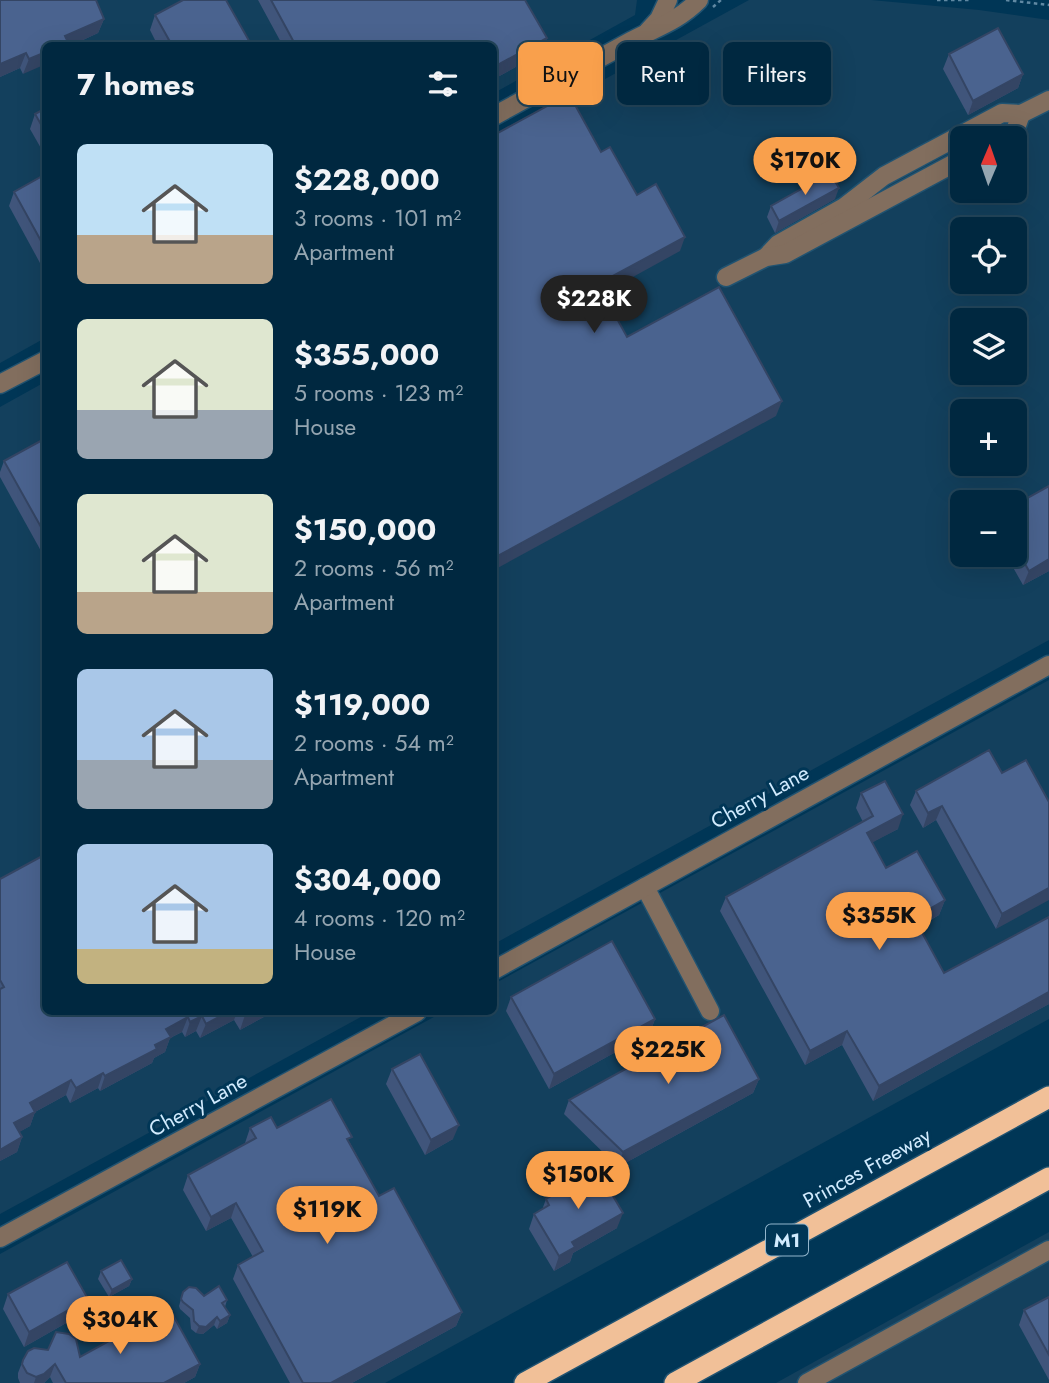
<!DOCTYPE html>
<html lang="en">
<head>
<meta charset="utf-8">
<style>
	body { margin:0; font-family:Jost,sans-serif; background:#0e344b; color:#f1f3f6; height:100vh; display:flex; flex-direction:column; font-size:26px; white-space:nowrap }
	* { box-sizing:border-box; margin:0 }
	p { font-size:23px; color:#95a6b1 }
	.icon { flex:none; width:38px; height:38px; fill:none; stroke:currentColor; stroke-width:2; stroke-linecap:round; stroke-linejoin:round }
	.map { position:relative; flex:1; overflow:hidden }
	.details { position:absolute; left:42px; top:42px; width:455px; height:973px; display:flex; flex-direction:column; background:#002840; border-radius:10px; box-shadow:0 7px 28px #0002,0 0 0 2px #224459 }
	.details>* { flex:none }
	.banner { position:absolute; left:518px; top:42px; width:425px; height:63px; display:flex; gap:14px }
	.needle { width:46px; rotate:2deg }
	.tools { position:absolute; left:950px; top:126px; display:grid; gap:14px }
	.tools a { display:grid; place-items:center; width:77px; height:77px; border-radius:10px; background:#002840; box-shadow:0 7px 28px #0002,0 0 0 2px #224459; font-size:35px }
	.price { position:absolute; translate:-50% -60px; padding:0 16px; border-radius:24px; background:#f9a04c; color:#111; font-size:23px; line-height:46px; filter:drop-shadow(0 2px 4px #0008) }
	.price::after { content:''; position:absolute; left:50%; top:42px; width:21px; height:16px; margin-left:-10px; background:inherit; clip-path:polygon(0 0,100% 0,50% 100%) }
	.price.current { background:#222; color:#fff }
	ul { padding:0; list-style:none }
	li { display:flex; align-items:center; gap:21px; height:175px; padding:0 35px }
	li span { display:grid; place-items:center; flex:none; width:196px; height:140px; border-radius:10px; color:#555 }
	li>.icon { margin-inline-start:auto }
	span .icon { width:84px; height:84px; fill:#fffc; stroke-width:1 }
	li b { font-size:30px }
	h2 { display:flex; justify-content:space-between; align-items:center; height:84px; padding:0 35px; font-size:30px }
	.chip { padding:0 24px; border-radius:10px; background:#002840; box-shadow:0 7px 28px #0002,0 0 0 2px #224459; font-size:24px; line-height:63px }
	.chip.current { background:#f9a04c; color:#111 }
	.map>svg:first-child { display:block }
	.built { fill:#13405d; fill-rule:evenodd }
	.lines { fill:none; stroke-linecap:round; stroke-linejoin:round }
	.minor-casing { stroke:#215371; stroke-width:21 }
	.highway-casing { stroke:#215371; stroke-width:24 }
	.path { stroke:#6089a3; stroke-width:2.5; stroke-dasharray:3.5 3.5; stroke-linecap:butt }
	.minor { stroke:#826e5e; stroke-width:18 }
	.highway { stroke:#f1c098; stroke-width:21 }
	.wall { fill:#40557b }
	.shaded-wall { fill:#344564 }
	.building { fill:#4a638f; stroke:#344564; stroke-width:2 }
	.labels { text-anchor:middle; stroke-width:6; stroke-linejoin:round; paint-order:stroke }
	.shield { fill:#003656; stroke:#92b5cc; stroke-width:2 }
	.shield-label { font-size:19px; font-weight:bold; fill:#d1ebfe }
	.street-label { font-size:21px; fill:#d1ebfe; stroke:#003656 }
</style>
</head>
<body>
<div class="map">
<svg width="1049" height="1383" viewBox="0 0 1049 1383">
	<rect width="100%" height="100%" fill="#003656"/>
	<g class="built">
		<path d="M0,0H637L635,15L494,93V46H46L45,338L0,363Z"/>
		<path d="M749,0H871L979,10L1049,20V640L494,944V140ZM962,138H1015V191H962ZM962,229H1015V282H962ZM962,320H1015V373H962ZM962,411H1015V464H962ZM962,502H1015V555H962Z"/>
		<path d="M45,382L46,1012H370L0,1214V407Z"/>
		<path d="M1049,680V1019L385,1383H0V1254L443,1012H494V984Z"/>
		<path d="M1049,1232V1383H776Z"/>
	</g>
	<g class="lines">
		<g class="minor-casing">
			<g id="minor">
				<path d="M648,31L659,19L668,0"/>
				<path d="M494,116C539,91 585,66 631,41C657,27 677,22 699,0"/>
				<path d="M1001,138L1015,131L1021,114"/>
				<path d="M766,257L778,244L844,207L884,176L1002,113L1021,114L1049,100"/>
				<path d="M726,277L766,257L785,254L962,159"/>
				<path d="M0,384L46,360"/>
				<path d="M645,887L710,1011"/>
				<path d="M494,970L1049,665"/>
				<path d="M0,1238L417,1012"/>
				<path d="M807,1383L1049,1250"/>
			</g>
		</g>
		<g class="highway-casing">
			<g id="highway">
				<path d="M525,1383L1049,1097"/>
				<path d="M675,1383L1049,1178"/>
			</g>
		</g>
		<g class="path">
			<path d="M937,0H971"/>
			<path d="M1006,0L1049,5"/>
			<path d="M713,7L721,0"/>
		</g>
		<use href="#minor" class="minor"/>
		<use href="#highway" class="highway"/>
	</g>
	<g class="wall">
		<path d="M0,0L104,19L98,33L70,46H46L23,74L20,68L0,77Z"/>
		<path d="M258,0H525L547,38L541,53L494,79V46H283Z"/>
		<path d="M155,15L252,46H158L150,30Z"/>
		<path d="M949,54L1023,74L1018,88L968,115L943,69Z"/>
		<path d="M46,108V157L30,129L35,114Z"/>
		<path d="M46,174V274L9,206L14,192Z"/>
		<path d="M835,199L775,233L767,217L771,206Z"/>
		<path d="M46,438V560L0,477V472L4,461Z"/>
		<path d="M1015,505L1049,571L1023,585L1006,555H1015Z"/>
		<path d="M1002,773L1049,802L996,929L936,820L923,828L910,805L916,791Z"/>
		<path d="M861,793L898,829L872,842L886,868L945,900L939,915L919,927L944,973L1049,917V1004L969,1047L873,1101L842,1045L805,1065L720,911L726,897L863,822L856,808Z"/>
		<path d="M0,879L46,1012H273L240,1030L234,1020L200,1038L196,1031L185,1037L182,1032L170,1038L165,1052L154,1058L152,1063L100,1091L98,1088L70,1103L66,1095L35,1112L30,1126L19,1132L22,1137L17,1152L0,1161Z"/>
		<path d="M511,997L655,1019L650,1033L549,1089L506,1011Z"/>
		<path d="M392,1069L453,1139L425,1155L386,1084Z"/>
		<path d="M759,1079L753,1093L618,1167L564,1114L569,1100Z"/>
		<path d="M250,1128H277L350,1143L379,1196L462,1312L456,1326L352,1383H290L233,1279L238,1265L253,1257L231,1218L206,1231L183,1190L188,1175L246,1144L245,1143Z"/>
		<path d="M546,1199L617,1228L573,1253L570,1262L554,1271L529,1229L534,1214L542,1210Z"/>
		<path d="M101,1271L132,1279L129,1286L109,1297L98,1279Z"/>
		<path d="M183,1292L227,1300L225,1307L230,1315L227,1323L217,1329L214,1325L203,1334L196,1333L191,1329L190,1318L180,1309L179,1306Z"/>
		<path d="M8,1294L82,1314L24,1347L3,1309Z"/>
		<path d="M1049,1297V1380L1019,1325L1024,1310Z"/>
		<path d="M23,1360L200,1364L195,1377L184,1383H53L50,1377L44,1383H20L18,1378V1373Z"/>
	</g>
	<g class="shaded-wall">
		<path d="M104,19L98,33L70,46H60L65,36Z"/>
		<path d="M547,38L541,53L494,79V67Z"/>
		<path d="M46,52V64L23,74L29,59Z"/>
		<path d="M26,53L20,68L0,77V64Z"/>
		<path d="M1023,74L1018,88L968,115L973,101Z"/>
		<path d="M839,188L835,199L775,233L779,221Z"/>
		<path d="M685,237L680,251L593,299L598,284Z"/>
		<path d="M782,401L776,416L494,570V558Z"/>
		<path d="M1049,559V571L1023,585L1029,571Z"/>
		<path d="M942,806L936,820L923,828L928,813Z"/>
		<path d="M903,814L898,829L862,848L867,833Z"/>
		<path d="M1049,888V900L996,929L1002,914Z"/>
		<path d="M945,900L939,915L908,932L914,918Z"/>
		<path d="M1049,992V1004L969,1047L873,1101L879,1086Z"/>
		<path d="M228,1012H237L234,1020L200,1038L206,1024Z"/>
		<path d="M252,1012H273L240,1030L245,1015Z"/>
		<path d="M202,1016L196,1031L185,1037L190,1022Z"/>
		<path d="M188,1017L182,1032L170,1038L165,1052L154,1058L152,1063L100,1091L105,1076L155,1045L166,1029Z"/>
		<path d="M655,1019L650,1033L549,1089L554,1074Z"/>
		<path d="M847,1031L842,1045L805,1065L810,1051Z"/>
		<path d="M103,1073L98,1088L70,1103L76,1088Z"/>
		<path d="M759,1079L753,1093L618,1167L623,1152Z"/>
		<path d="M71,1080L66,1095L35,1112L30,1126L9,1138L14,1123L30,1103Z"/>
		<path d="M459,1125L453,1139L425,1155L431,1140Z"/>
		<path d="M22,1137L17,1152L0,1161V1150Z"/>
		<path d="M236,1203L231,1218L206,1231L211,1217Z"/>
		<path d="M623,1213L617,1228L573,1253L570,1262L554,1271L559,1256L572,1242Z"/>
		<path d="M132,1279L129,1286L109,1297L112,1290Z"/>
		<path d="M88,1299L82,1314L24,1347L29,1332Z"/>
		<path d="M462,1312L456,1326L352,1383H331Z"/>
		<path d="M230,1315L227,1323L217,1329L220,1321Z"/>
		<path d="M217,1317L214,1325L203,1334L196,1333L199,1326Z"/>
		<path d="M55,1364L50,1377L44,1383H34L36,1377Z"/>
		<path d="M200,1364L195,1377L184,1383H164Z"/>
	</g>
	<g class="building">
		<path d="M0,0H96L104,19L65,36L68,42L60,46H46V52L29,59L26,53L0,64Z"/>
		<path d="M183,0H226L252,46H159L169,40L155,15Z"/>
		<path d="M271,0H525L547,38L494,67V46H296Z"/>
		<path d="M998,28L1023,74L973,101L949,54Z"/>
		<path d="M569,94L601,152L610,147L637,195L656,184L685,237L598,284L627,337L719,287L782,401L494,558V135Z"/>
		<path d="M46,108V133L35,114Z"/>
		<path d="M830,173L839,188L779,221L771,206Z"/>
		<path d="M46,174V250L14,192Z"/>
		<path d="M46,438V536L4,461Z"/>
		<path d="M1049,486V559L1029,571L1015,546V505Z"/>
		<path d="M989,750L1002,773L1026,760L1049,802V888L1002,914L942,806L928,813L916,791Z"/>
		<path d="M885,781L903,814L867,833L886,868L917,851L945,900L914,918L944,973L1049,917V992L879,1086L847,1031L810,1051L726,897L873,816L861,793Z"/>
		<path d="M46,854V1012H228L206,1024L202,1016L190,1022L188,1017L166,1029L171,1037L155,1045L157,1049L105,1076L103,1073L76,1088L71,1080L30,1103L35,1112L14,1123L22,1137L0,1150V989L4,987L0,980V879Z"/>
		<path d="M612,941L655,1019L554,1074L511,997Z"/>
		<path d="M724,1015L759,1079L623,1152L569,1100Z"/>
		<path d="M420,1054L459,1125L431,1140L392,1069Z"/>
		<path d="M331,1099L352,1137L347,1139L379,1196L394,1188L462,1312L331,1383H303L238,1265L263,1251L236,1203L211,1217L188,1175L256,1138L250,1128L271,1117L277,1128Z"/>
		<path d="M597,1169L623,1213L572,1242L575,1247L559,1256L534,1214L549,1205L546,1199Z"/>
		<path d="M121,1260L132,1279L112,1290L101,1271Z"/>
		<path d="M67,1262L88,1299L29,1332L8,1294Z"/>
		<path d="M219,1286L227,1300L222,1303L230,1315L220,1321L217,1317L206,1327L199,1326L194,1321L193,1310L183,1302L181,1299L183,1292L189,1287L196,1288L204,1296Z"/>
		<path d="M1049,1297V1355L1024,1310Z"/>
		<path d="M169,1308L200,1364L164,1383H66L55,1364L44,1374L36,1377L27,1373L22,1364L23,1360L28,1351L34,1348L48,1350L56,1332L69,1334L76,1339L80,1357Z"/>
	</g>
	<g class="labels">
		<rect class="shield" x="766" y="1224.5" width="42" height="31" rx="5"/>
		<g class="shield-label">
			<text x="787" y="1247">M1</text>
		</g>
		<g class="street-label">
			<text transform="translate(760 797) rotate(-29)" y="7">Cherry Lane</text>
			<text transform="translate(198 1105) rotate(-29)" y="7">Cherry Lane</text>
			<text transform="translate(867 1168) rotate(-29)" y="7">Princes Freeway</text>
		</g>
	</g>
</svg>
<div class="tools">
<a><svg class="needle" viewBox="-14 -14 28 28"><path d="M0-13l5 13h-10z" fill="#e53935"/><path d="M0 13l5-13h-10z" fill="#95a6b1"/></svg></a>
<a><svg class="icon" aria-label="locate" viewBox="0 0 24 24"><circle cx="12" cy="12" r="6"/><path d="M12 2v4M12 18v4M2 12h4M18 12h4"/></svg></a>
<a><svg class="icon" aria-label="layers" viewBox="0 0 24 24"><path d="M12 4l9 5-9 5-9-5zM3 14l9 5 9-5"/></svg></a>
<a>+</a>
<a>−</a>
</div>
<b class="price" style="left:805px;top:197px">$170K</b>
<b class="price current" style="left:594px;top:335px">$228K</b>
<b class="price" style="left:879px;top:952px">$355K</b>
<b class="price" style="left:668px;top:1086px">$225K</b>
<b class="price" style="left:578px;top:1211px">$150K</b>
<b class="price" style="left:327px;top:1246px">$119K</b>
<b class="price" style="left:120px;top:1356px">$304K</b>
<div class="banner">
<a class="chip current">Buy</a>
<a class="chip">Rent</a>
<a class="chip">Filters</a>
</div>
<section class="details">
<h2>7 homes<svg class="icon" aria-label="filters" viewBox="0 0 24 24"><path d="M4 7h16M4 17h16"/><circle cx="9" cy="7" r="2"/><circle cx="15" cy="17" r="2"/></svg></h2>
<ul>
<li><span style="background:linear-gradient(#bfe0f5 65%,#b9a48a 0)"><svg class="icon" aria-label="home" viewBox="0 0 24 24"><path d="M3 11l9-7 9 7M6 9v11h12V9"/></svg></span><div><b>$228,000</b><p>3 rooms · 101 m²</p><p>Apartment</p></div></li>
<li><span style="background:linear-gradient(#dfe7d0 65%,#9aa5b1 0)"><svg class="icon" aria-label="home" viewBox="0 0 24 24"><path d="M3 11l9-7 9 7M6 9v11h12V9"/></svg></span><div><b>$355,000</b><p>5 rooms · 123 m²</p><p>House</p></div></li>
<li><span style="background:linear-gradient(#dfe7d0 70%,#b9a48a 0)"><svg class="icon" aria-label="home" viewBox="0 0 24 24"><path d="M3 11l9-7 9 7M6 9v11h12V9"/></svg></span><div><b>$150,000</b><p>2 rooms · 56 m²</p><p>Apartment</p></div></li>
<li><span style="background:linear-gradient(#a9c7e8 65%,#9aa5b1 0)"><svg class="icon" aria-label="home" viewBox="0 0 24 24"><path d="M3 11l9-7 9 7M6 9v11h12V9"/></svg></span><div><b>$119,000</b><p>2 rooms · 54 m²</p><p>Apartment</p></div></li>
<li><span style="background:linear-gradient(#a9c7e8 75%,#c2b280 0)"><svg class="icon" aria-label="home" viewBox="0 0 24 24"><path d="M3 11l9-7 9 7M6 9v11h12V9"/></svg></span><div><b>$304,000</b><p>4 rooms · 120 m²</p><p>House</p></div></li>
</ul>
</section>
</div>
</body>
</html>
